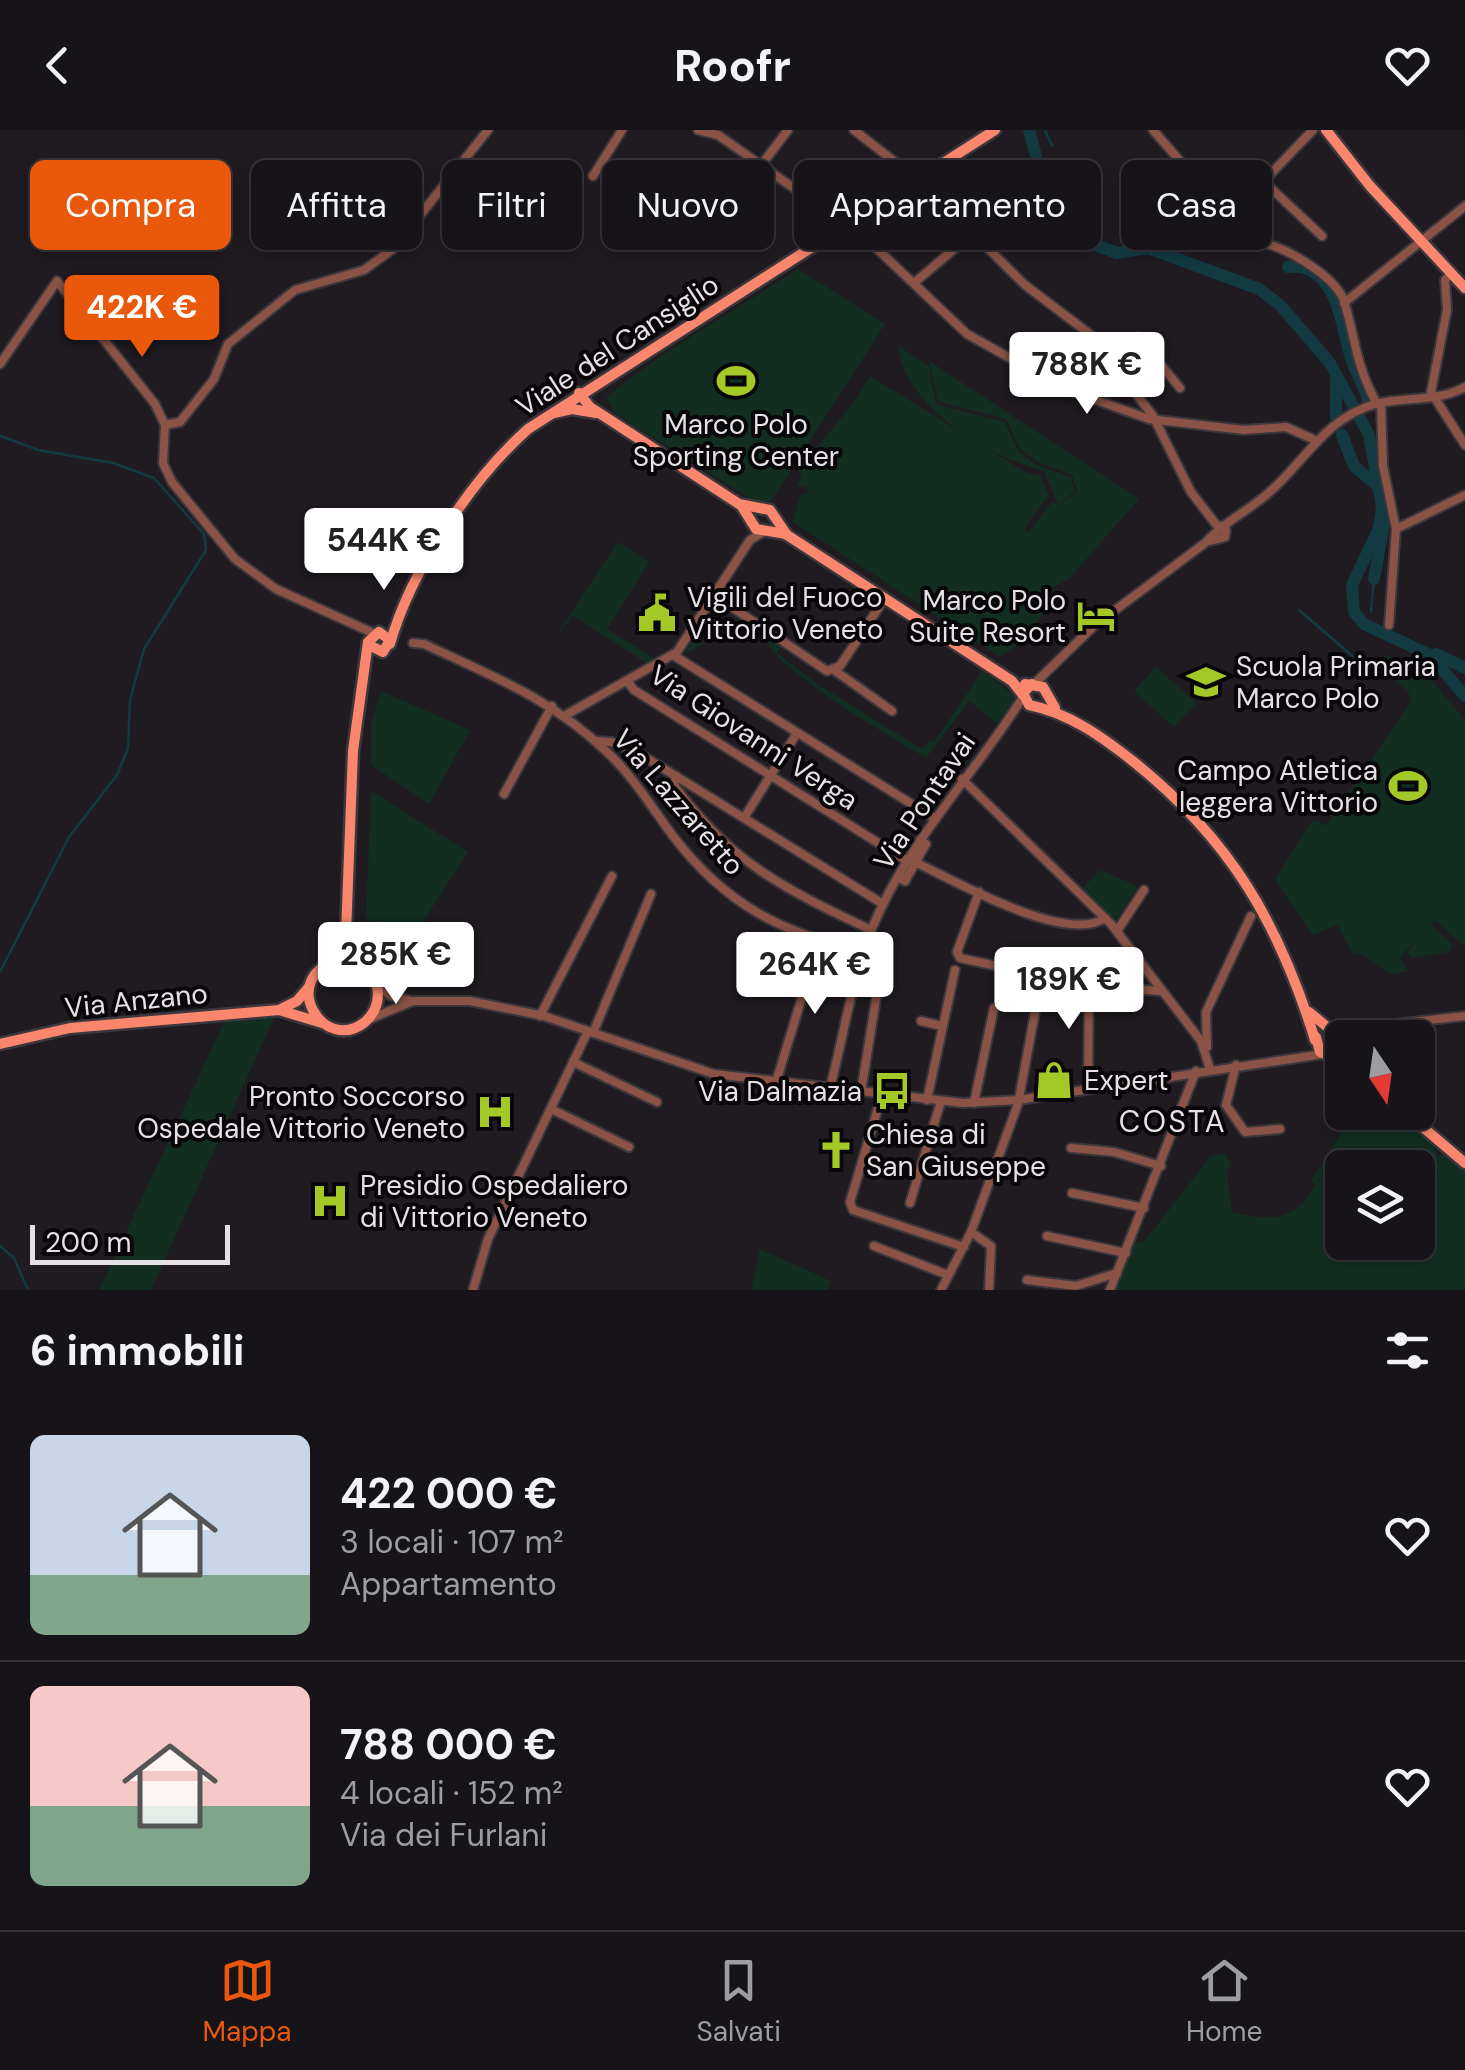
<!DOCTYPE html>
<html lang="it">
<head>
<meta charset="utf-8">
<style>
	body { margin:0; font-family:"DM Sans",sans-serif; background:#242126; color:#f1f3f6; height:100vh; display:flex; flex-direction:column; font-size:38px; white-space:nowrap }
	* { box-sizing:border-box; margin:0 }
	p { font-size:32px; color:#9e9ea2 }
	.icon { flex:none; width:55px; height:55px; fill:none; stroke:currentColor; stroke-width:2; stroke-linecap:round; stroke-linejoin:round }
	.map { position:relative; height:1160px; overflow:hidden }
	.drawer { display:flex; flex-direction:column; background:#171419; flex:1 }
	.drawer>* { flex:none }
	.hud { position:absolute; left:30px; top:30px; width:1405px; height:90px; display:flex; gap:20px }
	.needle { width:65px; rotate:167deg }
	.tools { position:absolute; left:1325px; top:890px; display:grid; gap:20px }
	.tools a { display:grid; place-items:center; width:110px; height:110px; border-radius:15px; background:#171419; box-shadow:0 5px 15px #0003,0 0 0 2px #363338; font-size:50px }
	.scale { position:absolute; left:30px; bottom:25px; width:200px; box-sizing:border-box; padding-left:10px; border:5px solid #e5e1e5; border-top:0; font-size:28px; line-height:35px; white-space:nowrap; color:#e5e1e5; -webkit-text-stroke:8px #080609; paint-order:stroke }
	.price { position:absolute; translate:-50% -85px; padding:0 22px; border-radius:10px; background:#fff; color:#222; font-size:32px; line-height:65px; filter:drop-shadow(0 2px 5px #0008) }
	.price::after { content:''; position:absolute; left:50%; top:60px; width:30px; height:22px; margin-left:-15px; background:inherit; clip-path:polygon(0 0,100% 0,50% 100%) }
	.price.active { background:#ea580c; color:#fff }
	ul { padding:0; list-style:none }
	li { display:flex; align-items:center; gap:30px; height:250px; padding:0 30px }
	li+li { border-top:2px solid #363338 }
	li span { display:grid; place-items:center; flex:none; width:280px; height:200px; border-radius:15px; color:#555 }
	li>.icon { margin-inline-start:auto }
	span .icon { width:120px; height:120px; fill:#fffc; stroke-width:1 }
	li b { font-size:42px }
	h2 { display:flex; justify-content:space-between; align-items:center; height:120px; padding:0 30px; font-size:42px }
	.tag { padding:0 35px; border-radius:15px; background:#171419; box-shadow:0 5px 15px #0003,0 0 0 2px #363338; font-size:35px; line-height:90px }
	.tag.active { background:#ea580c; color:#fff }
	header { display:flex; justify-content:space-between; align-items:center; height:130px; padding:0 30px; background:#171419; font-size:45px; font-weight:700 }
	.dock { display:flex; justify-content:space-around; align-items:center; height:140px; border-top:2px solid #363338; background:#171419; font-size:28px; color:#9e9ea2 }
	.dock a { display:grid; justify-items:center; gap:5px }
	.dock .active { color:#ea580c }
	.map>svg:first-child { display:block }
	.green { fill:#112e21; fill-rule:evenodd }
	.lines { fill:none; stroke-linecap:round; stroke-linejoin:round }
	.stream { stroke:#133a41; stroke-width:2.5 }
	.river { stroke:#133a41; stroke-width:12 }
	.minor-casing { stroke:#3b373c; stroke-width:12 }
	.major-casing { stroke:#3b373c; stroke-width:15 }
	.minor { stroke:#8a5346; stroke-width:8 }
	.major { stroke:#fa876d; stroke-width:10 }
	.labels { text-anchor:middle; stroke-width:8; stroke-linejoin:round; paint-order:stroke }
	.street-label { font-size:28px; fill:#e5e1e5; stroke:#080609 }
	.poi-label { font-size:28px; fill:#e5e1e5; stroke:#080609; text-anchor:start }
	.neighbourhood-label { font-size:30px; letter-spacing:2.5px; fill:#e5e1e5; stroke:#080609 }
</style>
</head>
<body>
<header><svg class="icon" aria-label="back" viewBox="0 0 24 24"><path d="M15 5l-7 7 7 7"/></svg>Roofr<svg class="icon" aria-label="heart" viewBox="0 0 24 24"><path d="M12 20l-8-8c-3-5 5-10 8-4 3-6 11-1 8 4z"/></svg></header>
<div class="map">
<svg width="1465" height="1160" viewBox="0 0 1465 1160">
	<rect width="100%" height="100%" fill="#1f1b21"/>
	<g class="green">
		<path d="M892,39L898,46L895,53L846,83L838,78Z"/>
		<path d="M798,139L885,194L771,371H754L616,284L606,267L656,229Z"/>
		<path d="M898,216L929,236L936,274L1005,292L1018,321L1037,335L1070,347L1075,360L1060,375L1077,361L1072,345L1038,332L1020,319L1006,289L938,272L929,231L1139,369L1068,450L1049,459L1057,467L1021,512L1000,527L793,392L800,366L808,363L806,357L797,356L802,344L798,341C823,308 849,283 870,246L1027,343L1040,345L1049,365L1025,397L1028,403L1052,372L1058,375L1044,341C992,329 903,276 898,216Z"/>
		<path d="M618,412L649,432L607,499L657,530L650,535L573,486L555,507Z"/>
		<path d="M741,487L804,529L806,535L782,515L777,523L817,554L922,619L929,610L934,613L982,541L1016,567L997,593L969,571L926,628C877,599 827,569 783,532C773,523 763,504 749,501C730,496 701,516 684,525L692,511L703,513L736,497L731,493Z"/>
		<path d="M1389,525L1413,535L1431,550L1465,590V817L1435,790L1431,795L1453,815L1449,822L1412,828L1407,823L1418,808L1400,827L1407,841L1391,844L1359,822L1354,825L1337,795L1313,805L1275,750L1311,692L1317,690L1325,696L1328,693L1411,572L1408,561L1380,539Z"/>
		<path d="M1156,537L1196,573L1174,597L1134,561Z"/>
		<path d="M381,561L470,600L429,674L371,635V593Z"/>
		<path d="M371,661L468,722L410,812L366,789Z"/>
		<path d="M1100,740L1138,756L1116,790L1082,759Z"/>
		<path d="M275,886L151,1160H99L226,888Z"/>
		<path d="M1354,983H1392L1434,1017L1438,1027L1442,1022L1465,1041V1160H1115L1135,1111L1143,1113L1211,1026L1225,1024L1232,1035L1227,1042L1232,1082C1265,1090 1295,1095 1315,1055L1311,1051ZM1342,1038H1418V1112H1342Z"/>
		<path d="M760,1119L831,1151L827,1160H751Z"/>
	</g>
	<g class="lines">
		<g class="stream">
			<path d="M1045,0L1052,16"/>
			<path d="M1141,111L1148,118"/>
			<path d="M0,306L38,320L113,333L154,348L204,404L206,420L144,519L130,570L128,618L117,645L69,707L0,842"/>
			<path d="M1299,480L1364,536"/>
			<path d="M1371,482L1374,449"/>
			<path d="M0,1116L14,1128L28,1160"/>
		</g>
		<g class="river">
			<path d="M1029,0L1047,68L1098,116L1117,123L1148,118L1259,159L1280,175L1330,233L1369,305L1382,377L1379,398L1352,455L1354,482L1364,494L1430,525L1465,566"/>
			<path d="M1288,137C1337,131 1341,197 1351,228C1356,244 1365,257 1369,273"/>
			<path d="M1336,288V250"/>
			<path d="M1342,305L1354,336L1375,354"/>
			<path d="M1374,449L1385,388"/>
			<path d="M1436,524L1465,538"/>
		</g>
		<g class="minor-casing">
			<g id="minor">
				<path d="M698,0L718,5L845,94"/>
				<path d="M854,0L922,53L1025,155L1091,205L1153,286L1191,362L1218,397"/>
				<path d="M1153,0L1195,48L1202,49L1215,36"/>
				<path d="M762,34L788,0"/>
				<path d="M593,46L622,0"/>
				<path d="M1263,51L1322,106"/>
				<path d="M855,98L967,204L1063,258L1149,289L1244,300L1286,297L1315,310"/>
				<path d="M1201,116C1222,117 1243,109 1263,113C1287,118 1336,147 1344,171C1356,210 1355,234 1377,274"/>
				<path d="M1201,116L1313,0"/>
				<path d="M1450,144L1445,150L1447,180L1431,262L1465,315"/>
				<path d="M914,153L973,103"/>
				<path d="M1344,173L1465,76"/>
				<path d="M1108,226L1138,207L1180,258"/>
				<path d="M0,234L57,151L155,274L165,295L163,333L172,352L235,429L276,459L373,503"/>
				<path d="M1381,273L1383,336L1396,399L1389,495"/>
				<path d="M165,295L180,292L214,249L228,214L295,160L364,140L393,119L488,0"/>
				<path d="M1396,399L1465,365"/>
				<path d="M1210,411L1225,407L1226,400L1221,396"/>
				<path d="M714,465L827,541L840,536L885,468"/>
				<path d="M413,513L424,514C492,546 552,569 607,622C633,646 652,678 673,706C725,774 782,804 864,821"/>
				<path d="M673,525L934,688"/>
				<path d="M834,540L892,581"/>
				<path d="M628,552L634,560L907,731"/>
				<path d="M1034,554L1094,496L1205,413C1222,394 1244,383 1265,366C1304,334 1323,289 1375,274C1405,266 1436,273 1465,257"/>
				<path d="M564,586L677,522L750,410L765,401"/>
				<path d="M596,611L612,612L640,624L883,774"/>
				<path d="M676,646L674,655C732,734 785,759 871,800"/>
				<path d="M962,649L1111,794L1201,911L1210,939"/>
				<path d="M504,664L552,576"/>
				<path d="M744,688L797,603"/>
				<path d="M915,732C955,751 1066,815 1105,788"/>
				<path d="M898,747L905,751L926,714L920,710"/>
				<path d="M979,762L957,822L960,828L1089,856L1160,861"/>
				<path d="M1117,801L1144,760"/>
				<path d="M377,854L391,866L408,870"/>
				<path d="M540,886L612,746"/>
				<path d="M370,889L413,871H470L544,886L714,944L963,973L1018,970L1324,924"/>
				<path d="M921,891L942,896"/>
				<path d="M1333,901L1465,886"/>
				<path d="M593,903L651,764"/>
				<path d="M1207,917L1206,882L1251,786"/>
				<path d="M573,932L657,972"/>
				<path d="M1236,935L1226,975L1245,1002L1280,999"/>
				<path d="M776,952L819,812"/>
				<path d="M830,958C844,905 852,847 873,796C909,710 974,645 1023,567"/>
				<path d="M1088,959L1089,856"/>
				<path d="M861,962L877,863"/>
				<path d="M882,965L850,1072L853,1080L964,1117"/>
				<path d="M927,970L955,840"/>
				<path d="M974,973L994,878"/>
				<path d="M551,979L629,1017"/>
				<path d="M1071,1018L1114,1022L1161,1036"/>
				<path d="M1072,1063L1144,1078"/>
				<path d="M910,1073L941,971"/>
				<path d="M971,1102L991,1116L989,1160"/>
				<path d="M1047,1106L1126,1123"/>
				<path d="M874,1116L948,1145"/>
				<path d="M1027,1150L1076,1156L1117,1143"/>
				<path d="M473,1160L488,1109L588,901"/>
				<path d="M941,1160L971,1102L1018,974L1039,861"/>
				<path d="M1110,1160L1196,941"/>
			</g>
		</g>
		<g class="major-casing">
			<g id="major">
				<path d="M1326,0L1370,56L1465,158"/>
				<path d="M579,263L590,277L739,374L770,380L787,405L1012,551L1023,565"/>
				<path d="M554,283L572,279L596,283"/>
				<path d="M741,375L756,399L786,404"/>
				<path d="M390,514C411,440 471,350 528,299L995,0"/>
				<path d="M1025,554L1043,557L1055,578"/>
				<path d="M1032,554L1023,563L1029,575C1069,583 1101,606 1134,632C1230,709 1279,793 1315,910"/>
				<path d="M362,835L336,831C278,850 324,925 365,892C373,885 378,875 378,864C377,841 352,826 346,804L353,621L368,512L379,502L390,510L383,522L369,515"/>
				<path d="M279,880L297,871L309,857"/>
				<path d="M1309,882L1338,906V917L1326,924"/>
				<path d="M1316,907L1320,922L1342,930"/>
				<path d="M0,914L70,898L256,882L279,880L322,893"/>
				<path d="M1405,982L1465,1033"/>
			</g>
		</g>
		<use href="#minor" class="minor"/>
		<use href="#major" class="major"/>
	</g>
	<defs>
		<g id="stadium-bare" transform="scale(3)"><path d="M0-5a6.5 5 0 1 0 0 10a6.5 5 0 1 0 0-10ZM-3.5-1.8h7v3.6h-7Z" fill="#a4c825" stroke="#080609" stroke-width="2.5" paint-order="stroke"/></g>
		<g id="civic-bare" transform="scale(3)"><path d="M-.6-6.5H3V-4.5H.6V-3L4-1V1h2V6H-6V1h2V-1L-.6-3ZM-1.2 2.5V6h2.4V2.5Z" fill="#a4c825" stroke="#080609" stroke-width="2.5" paint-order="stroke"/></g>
		<g id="hotel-bare" transform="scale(3)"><path d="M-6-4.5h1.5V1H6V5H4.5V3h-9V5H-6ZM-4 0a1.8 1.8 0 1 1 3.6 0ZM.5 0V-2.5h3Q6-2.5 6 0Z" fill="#a4c825" stroke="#080609" stroke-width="2.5" paint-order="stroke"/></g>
		<g id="school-bare" transform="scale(3)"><path d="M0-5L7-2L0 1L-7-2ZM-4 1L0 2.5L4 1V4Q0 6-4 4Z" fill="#a4c825" stroke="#080609" stroke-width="2.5" paint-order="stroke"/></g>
		<g id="shop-bare" transform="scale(3)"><path d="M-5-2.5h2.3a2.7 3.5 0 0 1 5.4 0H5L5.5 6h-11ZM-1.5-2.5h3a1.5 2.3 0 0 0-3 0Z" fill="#a4c825" stroke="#080609" stroke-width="2.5" paint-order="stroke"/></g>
		<g id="bus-bare" transform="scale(3)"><path d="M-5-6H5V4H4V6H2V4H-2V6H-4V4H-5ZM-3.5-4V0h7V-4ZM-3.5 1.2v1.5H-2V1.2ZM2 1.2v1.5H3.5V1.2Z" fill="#a4c825" stroke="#080609" stroke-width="2.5" paint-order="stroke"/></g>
		<g id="hospital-bare" transform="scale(3)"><path d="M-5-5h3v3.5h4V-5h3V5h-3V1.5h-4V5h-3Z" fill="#a4c825" stroke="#080609" stroke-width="2.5" paint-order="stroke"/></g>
		<g id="church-bare" transform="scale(3)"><path d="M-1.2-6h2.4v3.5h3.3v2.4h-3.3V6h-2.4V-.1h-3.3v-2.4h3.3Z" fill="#a4c825" stroke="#080609" stroke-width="2.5" paint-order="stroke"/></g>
	</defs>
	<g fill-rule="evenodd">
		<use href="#stadium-bare" x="736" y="251"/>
		<use href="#civic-bare" x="657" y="483"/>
		<use href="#hotel-bare" x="1096" y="486"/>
		<use href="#school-bare" x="1206" y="552"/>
		<use href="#stadium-bare" x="1408" y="656"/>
		<use href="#shop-bare" x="1054" y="950"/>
		<use href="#bus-bare" x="892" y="961"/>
		<use href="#hospital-bare" x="495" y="982"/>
		<use href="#church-bare" x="836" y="1020"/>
		<use href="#hospital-bare" x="330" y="1071"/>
	</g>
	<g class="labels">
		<g class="street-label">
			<text transform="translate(617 215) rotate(-33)" y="10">Viale del Cansiglio</text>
			<text transform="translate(754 607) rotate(33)" y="10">Via Giovanni Verga</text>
			<text transform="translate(924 671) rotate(-56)" y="10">Via Pontavai</text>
			<text transform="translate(679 672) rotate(49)" y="10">Via Lazzaretto</text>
			<text transform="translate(136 870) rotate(-6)" y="10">Via Anzano</text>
		</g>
		<g class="poi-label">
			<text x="736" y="304" text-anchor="middle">Marco Polo<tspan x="736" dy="32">Sporting Center</tspan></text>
			<text x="687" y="477">Vigili del Fuoco<tspan x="687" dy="32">Vittorio Veneto</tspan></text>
			<text x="1066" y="480" text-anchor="end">Marco Polo<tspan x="1066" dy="32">Suite Resort</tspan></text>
			<text x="1236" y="546">Scuola Primaria<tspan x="1236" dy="32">Marco Polo</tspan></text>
			<text x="1378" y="650" text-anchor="end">Campo Atletica<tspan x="1378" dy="32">leggera Vittorio</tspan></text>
			<text x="1084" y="960">Expert</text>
			<text x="862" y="971" text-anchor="end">Via Dalmazia</text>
			<text x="465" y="976" text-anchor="end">Pronto Soccorso<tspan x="465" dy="32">Ospedale Vittorio Veneto</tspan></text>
			<text x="866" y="1014">Chiesa di<tspan x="866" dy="32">San Giuseppe</tspan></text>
			<text x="360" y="1065">Presidio Ospedaliero<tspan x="360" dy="32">di Vittorio Veneto</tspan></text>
		</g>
		<g class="neighbourhood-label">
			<text x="1173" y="1002">COSTA</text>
		</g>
	</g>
</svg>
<div class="tools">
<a><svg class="needle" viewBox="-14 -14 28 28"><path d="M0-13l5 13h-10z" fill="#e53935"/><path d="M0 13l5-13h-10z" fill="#9e9ea2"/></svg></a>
<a><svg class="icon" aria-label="layers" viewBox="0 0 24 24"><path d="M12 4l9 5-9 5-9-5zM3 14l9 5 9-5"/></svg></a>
</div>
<div class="scale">200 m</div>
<b class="price active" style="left:142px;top:230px">422K €</b>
<b class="price" style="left:1087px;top:287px">788K €</b>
<b class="price" style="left:384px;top:463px">544K €</b>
<b class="price" style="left:396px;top:877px">285K €</b>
<b class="price" style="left:815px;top:887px">264K €</b>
<b class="price" style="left:1069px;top:902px">189K €</b>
<div class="hud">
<a class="tag active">Compra</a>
<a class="tag">Affitta</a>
<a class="tag">Filtri</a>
<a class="tag">Nuovo</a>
<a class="tag">Appartamento</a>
<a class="tag">Casa</a>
</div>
</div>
<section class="drawer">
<h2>6 immobili<svg class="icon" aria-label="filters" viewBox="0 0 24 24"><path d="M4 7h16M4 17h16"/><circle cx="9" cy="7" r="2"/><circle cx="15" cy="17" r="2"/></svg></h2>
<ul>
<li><span style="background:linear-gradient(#c9d6e8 70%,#7fa58c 0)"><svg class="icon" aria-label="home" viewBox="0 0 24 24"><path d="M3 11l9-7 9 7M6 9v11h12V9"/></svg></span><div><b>422 000 €</b><p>3 locali · 107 m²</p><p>Appartamento</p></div><svg class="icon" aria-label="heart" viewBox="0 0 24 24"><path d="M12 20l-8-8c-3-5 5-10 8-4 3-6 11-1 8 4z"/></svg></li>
<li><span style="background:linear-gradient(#f6c9c9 60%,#7fa58c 0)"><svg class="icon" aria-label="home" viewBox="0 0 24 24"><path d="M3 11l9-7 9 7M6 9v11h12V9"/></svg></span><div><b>788 000 €</b><p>4 locali · 152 m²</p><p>Via dei Furlani</p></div><svg class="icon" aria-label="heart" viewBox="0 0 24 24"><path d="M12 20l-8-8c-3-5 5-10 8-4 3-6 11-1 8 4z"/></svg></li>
</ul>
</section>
<nav class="dock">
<a class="active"><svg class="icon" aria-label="map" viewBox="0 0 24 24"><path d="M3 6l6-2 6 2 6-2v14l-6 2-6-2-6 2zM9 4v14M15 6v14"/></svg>Mappa</a>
<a><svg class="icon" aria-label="saved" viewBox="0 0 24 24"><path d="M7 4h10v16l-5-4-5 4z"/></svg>Salvati</a>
<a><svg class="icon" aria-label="home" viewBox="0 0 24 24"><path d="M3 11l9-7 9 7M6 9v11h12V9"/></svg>Home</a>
</nav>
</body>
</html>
